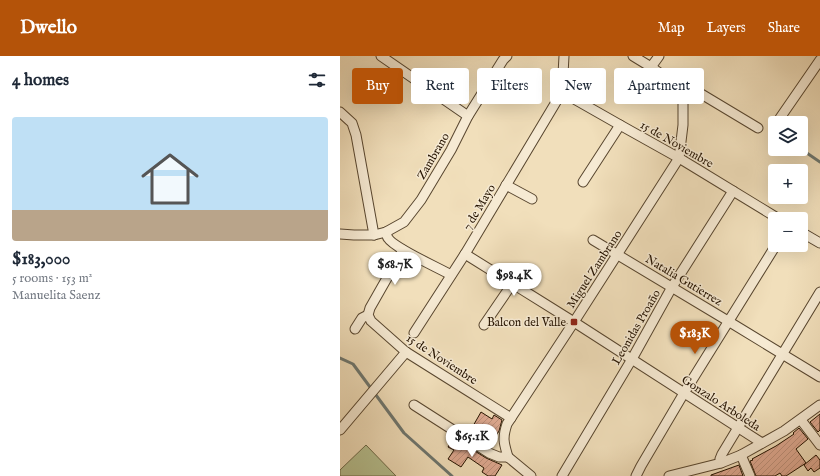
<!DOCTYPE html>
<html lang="en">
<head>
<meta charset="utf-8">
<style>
	body { margin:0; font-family:"IM FELL English",serif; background:#f2f2f3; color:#1f2937; height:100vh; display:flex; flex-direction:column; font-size:15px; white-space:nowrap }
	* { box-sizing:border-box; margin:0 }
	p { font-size:13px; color:#747a83 }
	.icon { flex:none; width:22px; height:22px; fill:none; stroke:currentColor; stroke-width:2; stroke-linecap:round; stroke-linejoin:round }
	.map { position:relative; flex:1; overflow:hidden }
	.panel { display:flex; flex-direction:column; background:#fff; width:340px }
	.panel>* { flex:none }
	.top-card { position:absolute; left:12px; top:12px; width:380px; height:36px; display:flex; gap:8px }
	.fabs { position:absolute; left:428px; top:60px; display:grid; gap:8px }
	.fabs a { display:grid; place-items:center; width:40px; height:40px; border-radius:4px; background:#fff; box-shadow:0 4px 16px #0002; font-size:20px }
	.price { position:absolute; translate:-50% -34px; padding:0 9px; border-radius:14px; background:#fff; color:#222; font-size:13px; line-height:26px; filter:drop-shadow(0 1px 2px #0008) }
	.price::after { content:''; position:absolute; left:50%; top:24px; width:12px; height:9px; margin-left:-6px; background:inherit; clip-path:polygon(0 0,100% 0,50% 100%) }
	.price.active { background:#b45309; color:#fff }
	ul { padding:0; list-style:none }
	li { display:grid; align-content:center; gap:8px; height:212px; padding:0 12px }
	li+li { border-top:1px solid #e0e1e3 }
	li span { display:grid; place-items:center; height:124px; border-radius:4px; color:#555 }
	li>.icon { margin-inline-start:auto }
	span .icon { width:72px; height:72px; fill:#fffc; stroke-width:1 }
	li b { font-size:17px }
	h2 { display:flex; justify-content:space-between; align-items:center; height:48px; padding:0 12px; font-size:17px }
	.pill { padding:0 14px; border-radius:4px; background:#fff; box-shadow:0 4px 16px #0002; font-size:14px; line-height:36px }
	.pill.active { background:#b45309; color:#fff }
	header { display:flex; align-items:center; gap:24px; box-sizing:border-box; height:56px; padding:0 20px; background:#b45309; color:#fff }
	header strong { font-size:19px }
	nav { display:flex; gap:22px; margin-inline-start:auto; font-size:14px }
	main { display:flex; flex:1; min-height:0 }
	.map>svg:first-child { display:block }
	.park { fill:#b7c292; stroke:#6e6a49 }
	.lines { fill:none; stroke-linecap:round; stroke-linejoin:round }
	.stream { stroke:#6e7770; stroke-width:3 }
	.building { fill:url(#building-hatch); stroke:#251300 }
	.street-casing { stroke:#58462f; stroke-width:11 }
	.street { stroke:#f6ead3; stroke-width:9 }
	.poi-dot { fill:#8f2418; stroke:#f6ead3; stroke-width:1.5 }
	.labels { text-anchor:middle; stroke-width:3; stroke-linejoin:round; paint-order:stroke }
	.street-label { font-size:12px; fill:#251300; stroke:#f6ead3 }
	.poi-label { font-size:12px; fill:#251300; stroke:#f6ead3; text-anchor:end }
</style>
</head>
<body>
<header>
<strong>Dwello</strong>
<nav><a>Map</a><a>Layers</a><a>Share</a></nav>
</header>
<main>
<section class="panel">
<h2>4 homes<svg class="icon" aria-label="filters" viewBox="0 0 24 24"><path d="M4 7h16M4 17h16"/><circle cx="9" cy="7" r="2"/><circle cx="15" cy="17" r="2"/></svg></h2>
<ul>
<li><span style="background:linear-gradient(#bfe0f5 75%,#b9a48a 0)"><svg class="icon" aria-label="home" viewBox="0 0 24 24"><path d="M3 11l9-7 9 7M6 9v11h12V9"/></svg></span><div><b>$183,000</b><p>5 rooms · 153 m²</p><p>Manuelita Saenz</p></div></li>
</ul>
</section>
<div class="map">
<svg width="480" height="420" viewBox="0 0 480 420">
	<defs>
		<pattern id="building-hatch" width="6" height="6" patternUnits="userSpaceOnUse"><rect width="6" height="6" fill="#dea991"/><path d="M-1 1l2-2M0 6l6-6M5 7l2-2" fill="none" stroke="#be917b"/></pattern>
	</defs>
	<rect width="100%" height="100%" fill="#f1dfbb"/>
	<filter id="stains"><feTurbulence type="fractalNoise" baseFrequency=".005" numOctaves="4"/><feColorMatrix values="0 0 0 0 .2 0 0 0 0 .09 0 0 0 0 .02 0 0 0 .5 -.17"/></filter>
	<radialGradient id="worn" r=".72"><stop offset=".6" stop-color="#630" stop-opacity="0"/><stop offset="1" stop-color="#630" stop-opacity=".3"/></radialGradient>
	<path class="park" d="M26,389L56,420H0V414Z"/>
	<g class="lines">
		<g class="stream">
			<path d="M461,93L480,106"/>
			<path d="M0,302L13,308L64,377L112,420"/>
		</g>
	</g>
	<g class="building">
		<path d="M141,356L152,363L154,359L162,364L159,375L150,390L129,377Z"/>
		<path d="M480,358V374L478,376L470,366Z"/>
		<path d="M459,372L468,383L456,393L466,407L446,420H442L440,417L435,420H416L410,405L413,404L412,403L436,390L454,378L453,377Z"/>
		<path d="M114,382L146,402L162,409L155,420H148L142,416L144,412L128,401L121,411L108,403L114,394L108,391Z"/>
		<path d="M476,399L480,404V412L474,416L471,412L468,415L464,409Z"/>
		<path d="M399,409L403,420H371V419Z"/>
	</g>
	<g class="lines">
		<g class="street-casing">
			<g id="street">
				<path d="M41,0L128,60"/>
				<path d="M293,0L311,11L338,30L348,32L358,36L418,72"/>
				<path d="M311,11L319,0"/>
				<path d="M222,36L280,69L339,102L439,163"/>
				<path d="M0,56L12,67L16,79L34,179"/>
				<path d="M440,62L480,4"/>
				<path d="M243,126L280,69"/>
				<path d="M166,129L192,143"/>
				<path d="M46,176C47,179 47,181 48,182C54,192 99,212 111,219"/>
				<path d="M461,176L480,187"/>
				<path d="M0,178L14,179H34L46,176L64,166L81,144L111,94L128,60L163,4L167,0"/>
				<path d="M253,184L388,265L480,321"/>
				<path d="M63,194L30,252L28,259L31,265L66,296L171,362"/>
				<path d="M125,198L234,266L422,387"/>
				<path d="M144,269L172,228"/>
				<path d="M15,273L22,262L28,259"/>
				<path d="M74,277L125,198L222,36L224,0"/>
				<path d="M74,349L149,397L159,401H168"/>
				<path d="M461,364L480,389"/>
				<path d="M0,374L66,296"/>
				<path d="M401,399L410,420"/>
				<path d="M168,401C164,387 162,383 167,368L234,266L339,102L343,69V47L338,30"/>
				<path d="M168,401L191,420"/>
				<path d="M381,407L380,403L382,398L480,236"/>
				<path d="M222,420L292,303L332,231L393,135"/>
				<path d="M296,420L301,410L344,337L436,189"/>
				<path d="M329,420L381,407L401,399L444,375L480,349"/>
			</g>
		</g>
		<use href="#street" class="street"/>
	</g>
	<rect class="poi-dot" x="230" y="262" width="8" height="8" rx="2"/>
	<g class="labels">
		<g class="street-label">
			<text transform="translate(337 88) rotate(30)" y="4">15 de Noviembre</text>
			<text transform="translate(93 100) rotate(-60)" y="4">Zambrano</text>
			<text transform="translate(139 151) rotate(-59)" y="4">7 de Mayo</text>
			<text transform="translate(254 213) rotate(-57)" y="4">Miguel Zambrano</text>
			<text transform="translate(344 224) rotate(31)" y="4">Natalia Gutierrez</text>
			<text transform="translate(296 271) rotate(-60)" y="4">Leonidas Proaño</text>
			<text transform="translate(102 303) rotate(33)" y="4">15 de Noviembre</text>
			<text transform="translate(381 347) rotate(33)" y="4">Gonzalo Arboleda</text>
		</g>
		<g class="poi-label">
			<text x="226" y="270">Balcon del Valle</text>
		</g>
	</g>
	<rect width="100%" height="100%" filter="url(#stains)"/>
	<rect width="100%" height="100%" fill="url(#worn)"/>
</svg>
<div class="fabs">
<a><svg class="icon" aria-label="layers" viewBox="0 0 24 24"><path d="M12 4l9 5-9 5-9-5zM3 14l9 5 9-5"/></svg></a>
<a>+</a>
<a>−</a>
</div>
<b class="price" style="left:55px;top:230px">$68.7K</b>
<b class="price" style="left:174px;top:241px">$98.4K</b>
<b class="price active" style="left:355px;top:299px">$183K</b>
<b class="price" style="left:132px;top:402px">$65.1K</b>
<div class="top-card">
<a class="pill active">Buy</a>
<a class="pill">Rent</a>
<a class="pill">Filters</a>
<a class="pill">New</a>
<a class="pill">Apartment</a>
</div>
</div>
</main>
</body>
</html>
